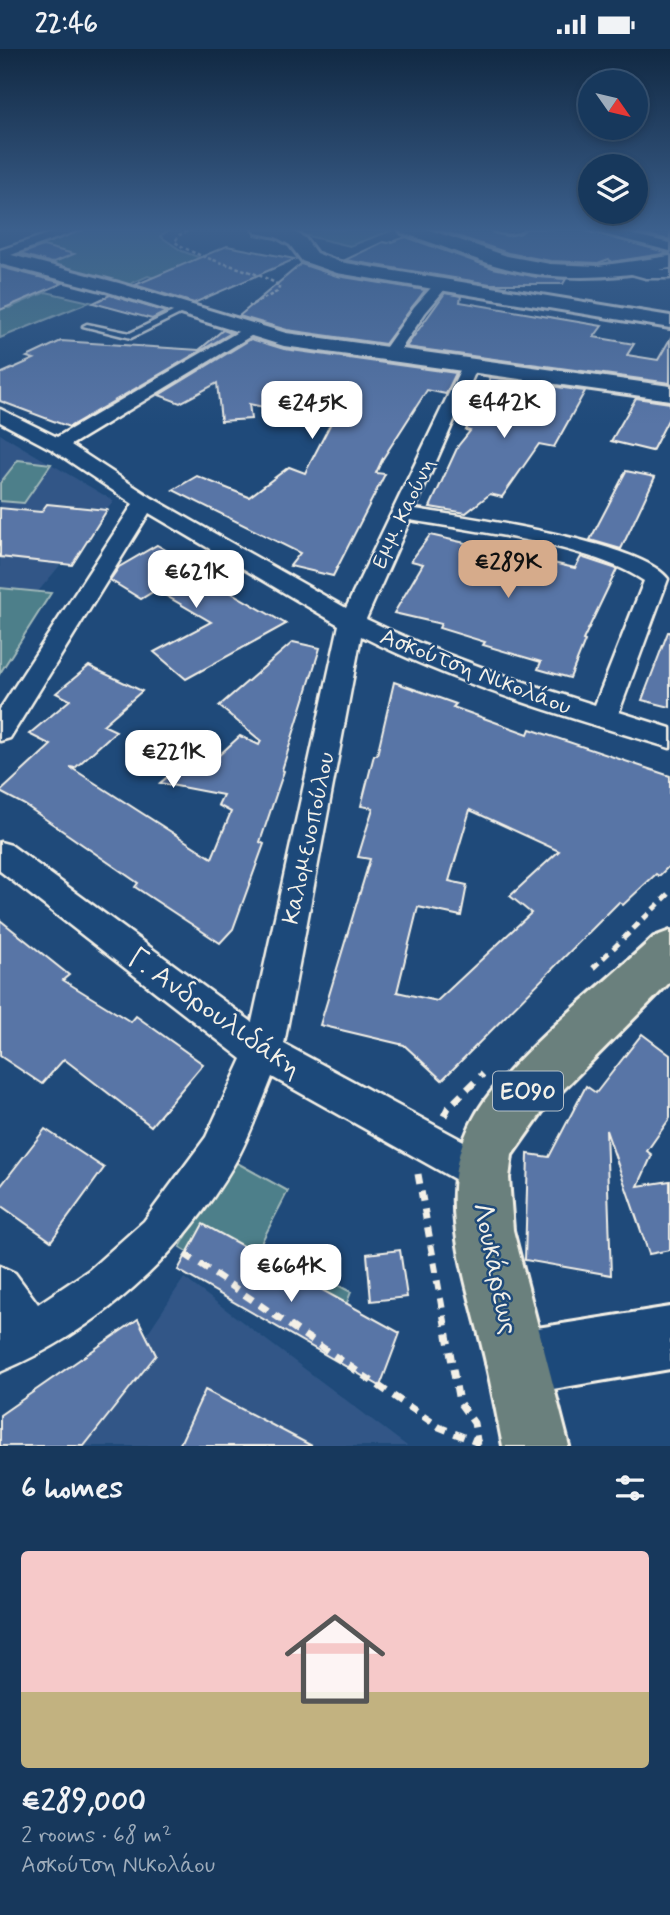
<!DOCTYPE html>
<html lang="en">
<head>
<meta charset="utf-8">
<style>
	body { margin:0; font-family:Mynerve,sans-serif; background:#244365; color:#f1f3f6; height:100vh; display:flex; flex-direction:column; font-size:26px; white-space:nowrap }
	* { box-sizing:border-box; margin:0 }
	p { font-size:23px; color:#9eacbb }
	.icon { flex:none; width:38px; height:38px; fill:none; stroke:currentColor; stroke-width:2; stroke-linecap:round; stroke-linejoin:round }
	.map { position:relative; height:1397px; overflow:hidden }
	.panel { display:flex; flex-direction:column; background:#17385c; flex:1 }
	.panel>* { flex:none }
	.needle { width:46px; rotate:124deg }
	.tools { position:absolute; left:578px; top:21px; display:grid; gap:14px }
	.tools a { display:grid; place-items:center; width:70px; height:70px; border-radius:50%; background:#17385c; box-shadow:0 4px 10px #0003,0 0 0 2px #365272; font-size:35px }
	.price { position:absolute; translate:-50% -60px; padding:0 16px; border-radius:14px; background:#fff; color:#222; font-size:23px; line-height:46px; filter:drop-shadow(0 2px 4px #0008) }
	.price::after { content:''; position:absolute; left:50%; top:42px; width:21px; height:16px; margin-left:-10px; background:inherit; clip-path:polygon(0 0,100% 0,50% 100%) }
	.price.selected { background:#d6ab8b; color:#111 }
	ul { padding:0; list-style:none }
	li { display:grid; align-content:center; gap:14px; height:371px; padding:0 21px }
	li+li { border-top:2px solid #365272 }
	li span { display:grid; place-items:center; height:217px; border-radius:7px; color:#555 }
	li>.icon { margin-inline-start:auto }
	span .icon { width:126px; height:126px; fill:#fffc; stroke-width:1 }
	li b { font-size:30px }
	h2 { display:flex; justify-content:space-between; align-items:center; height:84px; padding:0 21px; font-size:30px }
	.status { display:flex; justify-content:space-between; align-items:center; height:49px; padding:0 35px; background:#17385c; direction:ltr }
	.status svg { height:19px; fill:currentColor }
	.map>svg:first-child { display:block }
	.built { fill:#305787 }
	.green { fill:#4e7f8a; stroke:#a1b8b9; stroke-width:2 }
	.building { fill:#5975a6; stroke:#f4f1e8; stroke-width:2; fill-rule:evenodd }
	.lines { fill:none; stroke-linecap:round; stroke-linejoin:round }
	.lane-casing { stroke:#f4f1e8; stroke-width:5 }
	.street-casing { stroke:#f4f1e8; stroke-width:5 }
	.secondary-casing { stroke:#f4f1e8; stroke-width:6 }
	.primary-casing { stroke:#f4f1e8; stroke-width:6 }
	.path-far2 { stroke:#f4f1e8; stroke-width:2.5; stroke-dasharray:3.5 2.5; stroke-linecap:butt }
	.path-far1 { stroke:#f4f1e8; stroke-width:5; stroke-dasharray:8 6; stroke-linecap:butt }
	.path { stroke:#f4f1e8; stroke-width:7; stroke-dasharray:10 8; stroke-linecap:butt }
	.lane { fill:#1f4a7a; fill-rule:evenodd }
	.street { fill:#1f4a7a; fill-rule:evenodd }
	.secondary { fill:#1f4a7a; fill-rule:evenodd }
	.primary { fill:#6a807d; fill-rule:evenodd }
	.labels { text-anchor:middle; stroke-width:5; stroke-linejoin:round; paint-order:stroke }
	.far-street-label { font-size:21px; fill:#f4f1e8; stroke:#1f4a7a }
	.shield { fill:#1f4a7a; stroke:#b4bfc7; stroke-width:2 }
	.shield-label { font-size:23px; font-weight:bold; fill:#f4f1e8 }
	.street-label { font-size:24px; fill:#f4f1e8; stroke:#1f4a7a }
	.near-street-label { font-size:28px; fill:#f4f1e8; stroke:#1f4a7a }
</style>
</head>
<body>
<div class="status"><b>22:46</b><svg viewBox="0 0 49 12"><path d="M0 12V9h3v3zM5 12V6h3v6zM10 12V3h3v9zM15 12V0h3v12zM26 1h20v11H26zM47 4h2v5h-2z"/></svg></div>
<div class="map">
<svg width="670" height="1397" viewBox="0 0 670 1397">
	<rect width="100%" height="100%" fill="#1f4a7a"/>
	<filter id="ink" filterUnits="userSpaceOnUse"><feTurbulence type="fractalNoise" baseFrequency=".0143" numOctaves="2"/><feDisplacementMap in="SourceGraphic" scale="14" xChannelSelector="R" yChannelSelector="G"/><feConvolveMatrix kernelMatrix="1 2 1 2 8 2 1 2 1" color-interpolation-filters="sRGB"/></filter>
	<g filter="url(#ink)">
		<g class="built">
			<path d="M0,385L114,452L0,588Z"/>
			<path d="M184,1229L407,1397H73Z"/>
		</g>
		<g class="green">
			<path d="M84,180H171L160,187L182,202L206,211L172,234L148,227L124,238L5,206Z"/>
			<path d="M278,180L393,181L350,197Z"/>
			<path d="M46,243L90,253L0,289V257L9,259Z"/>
			<path d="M18,411L51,415L24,454L0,452V434Z"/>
			<path d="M0,539L51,544L0,624Z"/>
			<path d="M230,1110L288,1142L260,1196L351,1243L332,1293L180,1198Z"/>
		</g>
		<g class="building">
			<path d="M436,180H488L493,184L507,187L521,184L526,180H580L669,204L611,213L609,210L598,214L550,212L508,204Z"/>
			<path d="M628,180H670V191L626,181Z"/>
			<path d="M406,188L493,219L537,228L566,230L563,235H490L345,211L383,193L388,194Z"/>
			<path d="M43,197L74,205L52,214L20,205Z"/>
			<path d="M227,197L295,210L194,254L135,236Z"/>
			<path d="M301,215L337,227L425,241L385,295L287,281L239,267Z"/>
			<path d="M0,218L63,234L0,261Z"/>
			<path d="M445,244L461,247L460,253L602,277L594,288L634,295L627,306L658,311L670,290V334L406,298Z"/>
			<path d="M110,246L166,263L152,270L93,254Z"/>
			<path d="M223,281L231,284L69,378L0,352V325L34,310L27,308L61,292L199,301Z"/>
			<path d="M251,290L284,300L456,324L446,345L427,341L382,411L376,424L385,425L333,527L290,517L300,504L173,441L197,427L249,448L289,418L305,424L332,372L249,355L251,370L221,372L217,334L180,354L159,346Z"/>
			<path d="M488,328L585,342L554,398L539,395L502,448L490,445L466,464L430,458L458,397L470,382L466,381L490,329Z"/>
			<path d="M636,349L670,354V367L652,402L611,392Z"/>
			<path d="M626,422L655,428L621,500L590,491Z"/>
			<path d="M47,455L107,461L72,516L0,508V459L41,463Z"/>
			<path d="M430,486L575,519L581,508L617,520L583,591L585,592L570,629L538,620L541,613L483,596L485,593L439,579L441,575L394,564L423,515L411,512Z"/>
			<path d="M157,496L228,536L223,539L286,575L186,630L154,603L211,573L156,541L141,550L110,531L119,518Z"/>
			<path d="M668,583H670V658L642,651Z"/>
			<path d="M293,593L320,599L282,721L284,722L260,793L264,795L233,880L220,894L135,838L138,834L25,756L0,743L51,696L29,685L70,651L56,644L89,617L142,642L103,676L116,682L75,719L70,718L212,809L231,763L218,756L223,746L160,734L182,716L204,720L240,687L259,696L261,692L219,657Z"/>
			<path d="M394,633L456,655L453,658L528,685L530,680L670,727V816L659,827L656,825L623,856L619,853L442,1031L404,996L320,976L370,810L358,808L373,759L361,757L374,706H377ZM470,761L559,802L510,847L531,864L437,952L397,943L418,858L461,867L467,836L449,832Z"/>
			<path d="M0,871L69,926L63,931L131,973L136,967L203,1015L151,1077L64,1010L42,1035L0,1007Z"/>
			<path d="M642,985L670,1006V1069L647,1102L652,1106L638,1137L670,1132V1201L649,1205L606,1081L611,1226L525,1211L528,1105L549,1108L586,1037L596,1044Z"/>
			<path d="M45,1080L104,1119L51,1192L0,1156V1138Z"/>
			<path d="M203,1175L400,1284L380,1337L178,1221Z"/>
			<path d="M400,1201L407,1248L371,1252L367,1205Z"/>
			<path d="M138,1270L156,1306L84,1397H0V1366Z"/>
			<path d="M205,1341L312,1397H179Z"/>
		</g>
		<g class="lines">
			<g class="lane-casing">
				<path id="lane" d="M181,259L188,261L131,289L83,277L87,275L130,284Z"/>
			</g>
			<g class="street-casing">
				<g id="street">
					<path d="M63,180H82L0,210V201Z"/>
					<path d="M491,180H523C516,186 498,186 491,180Z"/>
					<path d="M584,180H608L670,194V202Z"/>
					<path d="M633,217L647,221H670V229H646L628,224V218Z"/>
					<path d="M443,230L450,234L425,264L395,309H383L381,305L414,258L438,231Z"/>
					<path d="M248,277L256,282L254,285L71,396L152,449L346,559L462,317L464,313H476L478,317L415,460C464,468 641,492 668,530L619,663L670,679V699C566,668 460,637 361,587L284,995L495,1109L501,1123L495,1137L481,1143L467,1137L272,1028C260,1057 249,1090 233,1117C180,1208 98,1282 0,1323V1217L15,1224L38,1255L89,1221L144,1172L206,1088L242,1010L0,822V793L11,796L252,973L339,576L149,464L10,689L0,692V660L133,455L51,400L0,373V360L57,388ZM410,471C474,482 591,496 644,532L595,656C516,631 440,606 366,570Z"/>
				</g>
			</g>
			<g class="secondary-casing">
				<g id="secondary">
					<path d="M253,180H289L305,189L316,204L340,213L670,267V279L337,224L302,212L290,196L276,188L256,184Z"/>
					<path d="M399,180H427L507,207L550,215L598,217L670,207V219C611,230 552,233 494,216C462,206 433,193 402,184Z"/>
					<path d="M0,203L119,234L286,284L670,337V351L284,297L105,242L0,215Z"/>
					<path d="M670,1258V1320L518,1346L496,1336L486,1314L496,1292L518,1282Z"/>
				</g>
			</g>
			<g class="primary-casing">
				<path id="primary" d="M670,882V933L545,1059L512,1106L509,1129L513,1181L569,1397H503C496,1362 490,1328 481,1293C458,1202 427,1118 496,1037C541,983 602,937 654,888Z"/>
			</g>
			<path class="path-far2" d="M193,180L179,186L175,193C207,215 247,216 280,237L277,243L249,257"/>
			<path class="path-far1" d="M593,919L670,844"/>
			<g class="path">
				<path d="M444,1067L448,1059L483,1025"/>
				<path d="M418,1125L459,1353L474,1374L478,1397"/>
				<path d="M185,1205L439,1378L486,1397"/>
			</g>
			<use href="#lane" class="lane"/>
			<use href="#street" class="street"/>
			<use href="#secondary" class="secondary"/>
			<use href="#primary" class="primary"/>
		</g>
	</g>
	<linearGradient id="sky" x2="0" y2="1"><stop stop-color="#112943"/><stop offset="0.48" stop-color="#3c608d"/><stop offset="1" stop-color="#3c608d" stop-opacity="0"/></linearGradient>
	<rect width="670" height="376" fill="url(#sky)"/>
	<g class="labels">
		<g class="far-street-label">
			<text transform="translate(403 464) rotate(-65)" y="7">Εμμ. Καούνη</text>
		</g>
		<rect class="shield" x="493" y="1022.5" width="70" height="39" rx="5"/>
		<g class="shield-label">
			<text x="528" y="1050">ΕΟ90</text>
		</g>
		<g class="street-label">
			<text transform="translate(476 622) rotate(21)" y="8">Ασκούτση Νικολάου</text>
			<text transform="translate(308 789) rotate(-78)" y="8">Καλομενοπούλου</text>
		</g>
		<g class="near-street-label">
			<text transform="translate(216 963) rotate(35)" y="10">Γ. Ανδρουλιδάκη</text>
			<text transform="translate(497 1219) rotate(78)" y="10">Λουκάρεως</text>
		</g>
	</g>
</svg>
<div class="tools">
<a><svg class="needle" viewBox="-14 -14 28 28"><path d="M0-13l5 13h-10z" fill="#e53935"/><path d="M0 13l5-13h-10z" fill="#9eacbb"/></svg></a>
<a><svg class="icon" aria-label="layers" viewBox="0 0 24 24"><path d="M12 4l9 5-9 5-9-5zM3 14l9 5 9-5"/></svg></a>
</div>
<b class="price" style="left:504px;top:391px">€442K</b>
<b class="price" style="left:312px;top:392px">€245K</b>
<b class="price selected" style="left:508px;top:551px">€289K</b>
<b class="price" style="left:196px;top:561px">€621K</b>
<b class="price" style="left:173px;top:741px">€221K</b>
<b class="price" style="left:291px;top:1255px">€664K</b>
</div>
<section class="panel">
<h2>6 homes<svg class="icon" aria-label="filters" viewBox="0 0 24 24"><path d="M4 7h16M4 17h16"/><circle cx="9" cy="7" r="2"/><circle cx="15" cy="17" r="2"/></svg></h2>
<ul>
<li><span style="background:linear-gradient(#f6c9c9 65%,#c2b280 0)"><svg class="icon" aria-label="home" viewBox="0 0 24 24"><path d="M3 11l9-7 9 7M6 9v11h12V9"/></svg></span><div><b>€289,000</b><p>2 rooms · 68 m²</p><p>Ασκούτση Νικολάου</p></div></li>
</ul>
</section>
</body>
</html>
